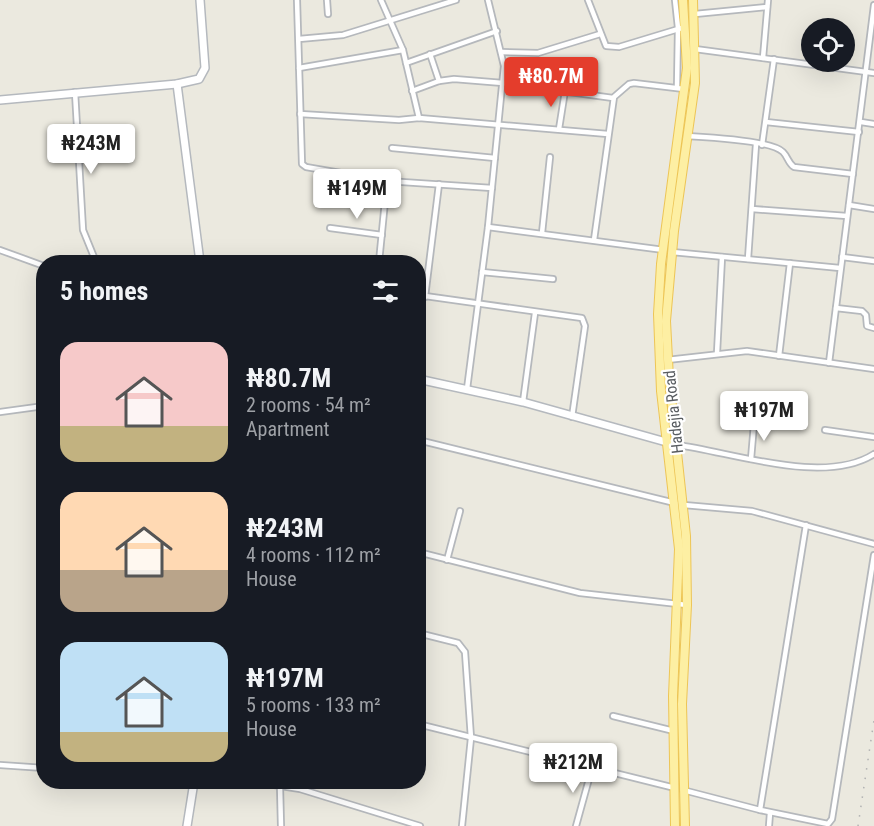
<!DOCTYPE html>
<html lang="en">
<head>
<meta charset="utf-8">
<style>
	body { margin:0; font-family:"Roboto Condensed",sans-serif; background:#242831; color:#f1f3f6; height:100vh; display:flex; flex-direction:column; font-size:22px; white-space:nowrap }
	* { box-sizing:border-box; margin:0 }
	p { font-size:20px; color:#9ea1a6 }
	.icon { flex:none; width:33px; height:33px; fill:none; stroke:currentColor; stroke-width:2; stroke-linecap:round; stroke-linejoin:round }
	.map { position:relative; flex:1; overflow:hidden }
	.sheet { position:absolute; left:36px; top:255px; width:390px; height:534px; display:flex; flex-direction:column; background:#171b24; border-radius:24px; box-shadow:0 6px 24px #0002 }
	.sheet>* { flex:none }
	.controls { position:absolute; left:801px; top:18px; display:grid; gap:12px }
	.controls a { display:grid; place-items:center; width:54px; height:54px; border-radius:50%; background:#171b24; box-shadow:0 6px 24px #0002; font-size:30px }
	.price { position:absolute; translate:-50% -51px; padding:0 14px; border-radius:6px; background:#fff; color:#222; font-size:20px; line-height:39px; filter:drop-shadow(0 2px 3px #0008) }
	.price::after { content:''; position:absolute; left:50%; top:36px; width:18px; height:14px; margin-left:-9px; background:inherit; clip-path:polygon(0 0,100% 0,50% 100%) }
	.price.selected { background:#e43d2c; color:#fff }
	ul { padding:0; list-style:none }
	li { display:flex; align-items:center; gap:18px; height:150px; padding:0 24px }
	li span { display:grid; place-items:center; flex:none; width:168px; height:120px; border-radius:18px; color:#555 }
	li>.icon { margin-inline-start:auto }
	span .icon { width:72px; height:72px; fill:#fffc; stroke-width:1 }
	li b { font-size:26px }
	h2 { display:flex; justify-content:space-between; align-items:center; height:72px; padding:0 24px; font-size:26px }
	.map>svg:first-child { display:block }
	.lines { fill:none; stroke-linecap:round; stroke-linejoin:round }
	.street-casing { stroke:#b5b8bc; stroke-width:8 }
	.secondary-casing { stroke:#b5b9be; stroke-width:10 }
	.primary-casing { stroke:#edc556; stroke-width:10 }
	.street { stroke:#fff; stroke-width:4.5 }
	.secondary { stroke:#fff; stroke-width:7 }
	.primary { stroke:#fdefa3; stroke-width:8 }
	.rail { stroke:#b1b2b2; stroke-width:1.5; stroke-dasharray:1.5 8; stroke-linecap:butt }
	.labels { text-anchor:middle; stroke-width:4.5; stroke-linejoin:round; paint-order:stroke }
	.street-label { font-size:16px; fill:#585c60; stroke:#fff }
</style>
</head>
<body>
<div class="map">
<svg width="874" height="826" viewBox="0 0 874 826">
	<rect width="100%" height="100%" fill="#ebe9df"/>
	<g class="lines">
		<g class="street-casing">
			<g id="street">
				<path d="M297,0L302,164L306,167L387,181L492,188"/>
				<path d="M327,0L328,14"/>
				<path d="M381,0L403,50L419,118"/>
				<path d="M588,0L606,46L619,47L685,27"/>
				<path d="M675,0L678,28L677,87"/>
				<path d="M695,14L767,7"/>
				<path d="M299,39L343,35L456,0"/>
				<path d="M695,49L874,73"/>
				<path d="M502,52L538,53L600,34"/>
				<path d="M430,54L439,81"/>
				<path d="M763,58L768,0"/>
				<path d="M406,63L497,31"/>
				<path d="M299,68L403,50"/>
				<path d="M412,91L439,81L454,79L503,83L613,98"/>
				<path d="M75,92L83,230L96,262"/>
				<path d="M300,114L399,120L419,118L608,134"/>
				<path d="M766,122L859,132"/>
				<path d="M861,122L874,124"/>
				<path d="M559,129L565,91"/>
				<path d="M688,136C706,137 771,140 783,152C788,157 788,163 794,167L853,174"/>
				<path d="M762,145L774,59"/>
				<path d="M392,148L495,158"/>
				<path d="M849,205L874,209"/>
				<path d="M752,209L847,216"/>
				<path d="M488,227L664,250"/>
				<path d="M330,228L382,235"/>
				<path d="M542,233L550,157"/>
				<path d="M594,240L614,97L629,84L634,83L684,89"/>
				<path d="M0,250L44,266"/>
				<path d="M672,252L840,268"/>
				<path d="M842,257L874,261"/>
				<path d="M748,259L756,144"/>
				<path d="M379,262L387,181"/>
				<path d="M482,272L553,279"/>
				<path d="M418,295L582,318L585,326L572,417"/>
				<path d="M425,297L439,184"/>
				<path d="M836,308L862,311L866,315L867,326L874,328"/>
				<path d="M717,353L722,257"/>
				<path d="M779,356L790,263"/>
				<path d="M667,360L747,351L874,369"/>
				<path d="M829,363L874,5"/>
				<path d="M467,389L488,227L504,66L488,0"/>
				<path d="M523,402L535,313"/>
				<path d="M0,412L44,406"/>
				<path d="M825,430L874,437"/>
				<path d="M418,440L675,503"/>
				<path d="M677,445C732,452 824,486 874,454"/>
				<path d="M751,459L754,424"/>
				<path d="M684,505L752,511L874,544"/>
				<path d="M418,552L580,593L687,605"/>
				<path d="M447,560L460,511"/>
				<path d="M418,633L458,643L465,652L471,738L462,826"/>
				<path d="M613,716L674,731"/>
				<path d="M418,724L675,788"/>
				<path d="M0,765L44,768"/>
				<path d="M255,782L300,789L420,826"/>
				<path d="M280,786L281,826"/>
				<path d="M683,790L760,810L828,824L832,819L874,555"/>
				<path d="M760,810L806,525"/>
				<path d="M576,826L592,768"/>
				<path d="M769,826L770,813"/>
			</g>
		</g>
		<g class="secondary-casing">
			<g id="secondary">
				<path d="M177,84L200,262"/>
				<path d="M0,100L177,84L199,79L205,68L200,0"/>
				<path d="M418,379L523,402L677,445"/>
				<path d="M187,826L194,782"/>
			</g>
		</g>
		<g class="primary-casing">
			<g id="primary">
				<path d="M675,826L673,696L679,549L661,391L658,314L661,264L687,68L683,0"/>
				<path d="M685,826L682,704L687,605L686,536L669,378L666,321L674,231L695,83L693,0"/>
			</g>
		</g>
		<use href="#street" class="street"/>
		<use href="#secondary" class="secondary"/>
		<use href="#primary" class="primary"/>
		<path class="rail" d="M858,826L874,720"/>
	</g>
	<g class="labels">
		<g class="street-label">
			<text transform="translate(673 412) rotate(-96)" y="6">Hadejia Road</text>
		</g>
	</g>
</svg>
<div class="controls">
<a><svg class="icon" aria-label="locate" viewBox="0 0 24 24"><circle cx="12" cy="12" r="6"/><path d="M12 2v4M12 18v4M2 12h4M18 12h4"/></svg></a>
</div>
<b class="price selected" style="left:551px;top:108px">₦80.7M</b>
<b class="price" style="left:91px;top:175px">₦243M</b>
<b class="price" style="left:357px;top:220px">₦149M</b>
<b class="price" style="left:764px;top:442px">₦197M</b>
<b class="price" style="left:573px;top:794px">₦212M</b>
<section class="sheet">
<h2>5 homes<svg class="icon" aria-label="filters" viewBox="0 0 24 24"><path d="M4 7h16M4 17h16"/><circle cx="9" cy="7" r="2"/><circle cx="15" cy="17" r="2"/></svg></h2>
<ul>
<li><span style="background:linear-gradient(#f6c9c9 70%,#c2b280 0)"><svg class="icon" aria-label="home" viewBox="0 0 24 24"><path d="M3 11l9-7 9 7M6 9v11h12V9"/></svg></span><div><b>₦80.7M</b><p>2 rooms · 54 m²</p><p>Apartment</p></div></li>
<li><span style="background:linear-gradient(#ffd9b3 65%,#b9a48a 0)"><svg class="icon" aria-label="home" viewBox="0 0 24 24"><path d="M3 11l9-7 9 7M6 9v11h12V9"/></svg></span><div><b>₦243M</b><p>4 rooms · 112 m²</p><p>House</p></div></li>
<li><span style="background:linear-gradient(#bfe0f5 75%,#c2b280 0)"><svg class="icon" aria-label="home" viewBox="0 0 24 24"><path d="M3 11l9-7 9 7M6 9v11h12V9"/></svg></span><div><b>₦197M</b><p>5 rooms · 133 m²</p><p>House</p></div></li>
</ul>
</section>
</div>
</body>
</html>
